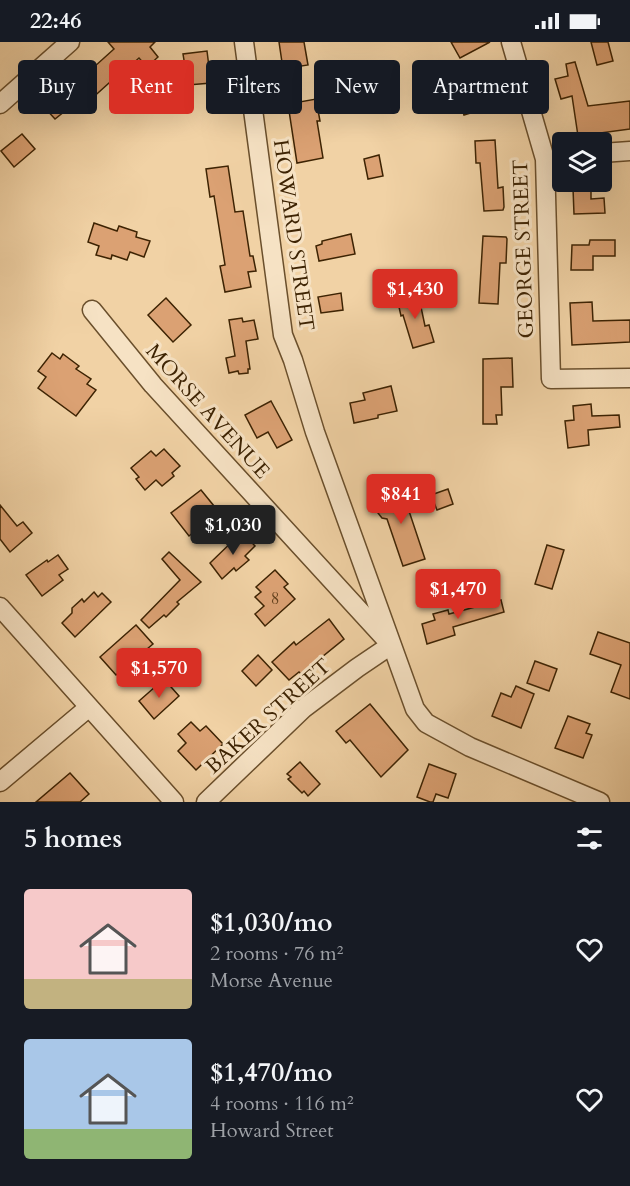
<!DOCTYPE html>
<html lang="en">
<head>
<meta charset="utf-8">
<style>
	body { margin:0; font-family:Cardo,serif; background:#242831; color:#f1f3f6; height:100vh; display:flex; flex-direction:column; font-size:22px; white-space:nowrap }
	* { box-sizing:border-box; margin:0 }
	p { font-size:20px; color:#9ea1a6 }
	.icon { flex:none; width:33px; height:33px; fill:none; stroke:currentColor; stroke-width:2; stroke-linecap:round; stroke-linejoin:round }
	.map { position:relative; height:760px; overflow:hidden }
	.drawer { display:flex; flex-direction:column; background:#171b24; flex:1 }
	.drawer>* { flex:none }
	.guide { position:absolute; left:18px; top:18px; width:594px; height:54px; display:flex; gap:12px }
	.tools { position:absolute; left:552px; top:90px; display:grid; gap:12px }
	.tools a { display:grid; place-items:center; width:60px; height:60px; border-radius:6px; background:#171b24; box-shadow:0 6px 24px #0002; font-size:30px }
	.price { position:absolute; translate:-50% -51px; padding:0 14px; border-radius:6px; background:#d93025; color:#fff; font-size:20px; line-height:39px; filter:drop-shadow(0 2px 3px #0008) }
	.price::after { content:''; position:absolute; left:50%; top:36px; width:18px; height:14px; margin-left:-9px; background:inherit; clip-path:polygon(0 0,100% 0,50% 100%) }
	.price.selected { background:#222; color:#fff }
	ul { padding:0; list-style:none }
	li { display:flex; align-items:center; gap:18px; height:150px; padding:0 24px }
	li span { display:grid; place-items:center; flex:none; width:168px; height:120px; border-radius:6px; color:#555 }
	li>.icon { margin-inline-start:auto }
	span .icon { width:72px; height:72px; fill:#fffc; stroke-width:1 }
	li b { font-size:26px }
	h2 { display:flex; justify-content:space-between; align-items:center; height:72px; padding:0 24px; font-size:26px }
	.pill { padding:0 21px; border-radius:6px; background:#171b24; box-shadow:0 6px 24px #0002; font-size:21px; line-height:54px }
	.pill.selected { background:#d93025; color:#fff }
	.status { display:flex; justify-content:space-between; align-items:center; height:42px; padding:0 30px; background:#171b24; direction:ltr }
	.status svg { height:16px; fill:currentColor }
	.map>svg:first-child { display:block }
	.building { fill:#dba173; stroke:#3d2303; stroke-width:1.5 }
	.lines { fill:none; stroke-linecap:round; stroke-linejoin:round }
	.minor-casing { stroke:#6a4f2c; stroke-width:21 }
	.minor { stroke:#f6e2c4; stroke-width:18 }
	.labels { text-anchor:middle; stroke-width:6; stroke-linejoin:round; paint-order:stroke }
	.number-label { font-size:18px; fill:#64421f }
	.street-label { font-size:21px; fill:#3d2303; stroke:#f6e2c4 }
</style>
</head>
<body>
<div class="status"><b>22:46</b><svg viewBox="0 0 49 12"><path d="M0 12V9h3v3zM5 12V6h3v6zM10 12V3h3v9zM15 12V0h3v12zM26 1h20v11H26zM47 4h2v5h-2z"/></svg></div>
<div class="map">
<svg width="630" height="760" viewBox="0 0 630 760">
	<rect width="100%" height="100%" fill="#f1d2a5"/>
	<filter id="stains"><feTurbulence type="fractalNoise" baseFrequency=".00333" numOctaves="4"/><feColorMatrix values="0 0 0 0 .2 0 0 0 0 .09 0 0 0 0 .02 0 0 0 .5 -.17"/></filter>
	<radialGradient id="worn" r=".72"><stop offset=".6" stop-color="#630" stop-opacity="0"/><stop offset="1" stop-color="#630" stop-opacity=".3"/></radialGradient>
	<g class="building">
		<path d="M108,0H155L150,5L158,15L147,25L139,16L130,24L129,23L89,59L84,54L55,77L45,66L49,62L42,53L56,41L64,52L114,7Z"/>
		<path d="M279,0H304L308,23L283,27Z"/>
		<path d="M451,0H490L460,16Z"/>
		<path d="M591,0H608L613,19L597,23Z"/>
		<path d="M207,9L211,41L188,43L183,12Z"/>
		<path d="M575,20L588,64L630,59V87L578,94L572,54L561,57L555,37L568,34L566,22Z"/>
		<path d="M480,37L485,52L473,56L477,69L464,73L455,45Z"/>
		<path d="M316,57L320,79H317L323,116L297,121L288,62Z"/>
		<path d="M22,92L35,107L14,125L1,109Z"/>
		<path d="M495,98L498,146L503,145L504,165L503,168L484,169L480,121H476L475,99Z"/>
		<path d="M379,113L383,134L368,137L364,117Z"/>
		<path d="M228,124L235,170L243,169L250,214H253L256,229L248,230L251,245L225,250L220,224L225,223L214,154L210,155L206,127Z"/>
		<path d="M573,146H591V157L604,156L605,171L574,172Z"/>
		<path d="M94,181L117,189L119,184L137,190L136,195L150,199L144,215L130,210L127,218L112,213L111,217L96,213L99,204L88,200Z"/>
		<path d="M351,192L355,212L319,219L316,204L322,202V199Z"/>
		<path d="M483,194L506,195L507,197L506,221H500L498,262L479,261Z"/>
		<path d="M590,198H615V214H593V228H571L572,203H589Z"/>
		<path d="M341,251L343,268L321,271L318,255Z"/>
		<path d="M418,251L425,284L429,283L434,300L413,306L403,273L401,274L397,256Z"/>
		<path d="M166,256L191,283L173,300L148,273Z"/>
		<path d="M592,260L593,279L630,278V300L572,303L570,261Z"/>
		<path d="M242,276L243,280L254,278L258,297L246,299L250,327H248V331L239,332L238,329L229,331L226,316L235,314L229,278Z"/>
		<path d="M52,311L60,317L63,312L79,324L76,327L91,337L87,342L96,348L76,374L38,346L46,335L38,329Z"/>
		<path d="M512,316L513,345H501L502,373H496L497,382H483V317Z"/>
		<path d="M391,344L397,369L378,373V376L354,381L350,361L365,358L363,351Z"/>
		<path d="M271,359L292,398L277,406L268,390L257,396L245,373Z"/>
		<path d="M591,362L592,374L619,373L620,385L588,388L589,403L568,406L565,379L574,378L573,364Z"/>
		<path d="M164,407L180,424L172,431L174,434L162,444L156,438L145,448L136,437L139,435L131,426L151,409L156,414Z"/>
		<path d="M401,445L425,517L403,524L387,477L382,476L378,471L379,464L375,453Z"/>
		<path d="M448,447L453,462L437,468L431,453Z"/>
		<path d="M201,448L214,464L201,474L206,480L189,494L171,471Z"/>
		<path d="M0,463L17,484L23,480L32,491L10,510L0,497Z"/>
		<path d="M242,490L255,504L245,514L249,518L236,529L234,526L222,537L210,521Z"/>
		<path d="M547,503L564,508L552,547L535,542Z"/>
		<path d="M169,510L201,540L177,560L179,562L166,575L164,573L149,586L141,578L180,538L162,517Z"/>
		<path d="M58,513L68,527L59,533L63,538L42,554L26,533L47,518L48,520Z"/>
		<path d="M275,528L288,542L284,545L295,557L265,584L255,572L264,564L255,555L261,550L256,545Z"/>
		<path d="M94,550L98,555L102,551L111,560L75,595L62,581L72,571V566L82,557L84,560Z"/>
		<path d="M501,558L504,570L453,585L455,593L427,602L422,582L435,578L433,572L448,568L449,572Z"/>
		<path d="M329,577L344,597L301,632L299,630L289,638L272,620L294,600L296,603Z"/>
		<path d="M136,583L153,602L116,633L100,615Z"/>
		<path d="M598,590L630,601V657L611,650L621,623L590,612Z"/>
		<path d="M258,613L272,628L256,644L242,629Z"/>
		<path d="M535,619L557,627L549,649L527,641Z"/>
		<path d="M164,637L179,654L154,677L139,659Z"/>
		<path d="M516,644L534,652L521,686L492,674L501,651L511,655Z"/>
		<path d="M370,662L408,708L381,735L350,698L346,701L336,689Z"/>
		<path d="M568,674L590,682L586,691L592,693L583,716L555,706Z"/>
		<path d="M191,680L200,689L206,684L223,702L196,728L178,709L186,701L178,692Z"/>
		<path d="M300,720L320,742L308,754L304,749L302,751L288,737L291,735L287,732Z"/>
		<path d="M429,722L456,732L448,756L436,752L433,760H430L417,755Z"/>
		<path d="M70,731L89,752L80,760H36Z"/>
	</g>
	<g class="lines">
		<g class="minor-casing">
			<g id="minor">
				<path d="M244,0L283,293L293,318L315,390L415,667L426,681L470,705L600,760"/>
				<path d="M511,0L545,117L551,337L630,336"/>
				<path d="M0,62L70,0"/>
				<path d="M602,111L630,109"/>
				<path d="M92,268L153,343L391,603L357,626L304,666L206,760"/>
				<path d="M0,565L174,760"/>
				<path d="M0,740L88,666"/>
			</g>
		</g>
		<use href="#minor" class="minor"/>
	</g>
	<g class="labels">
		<g class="number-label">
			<text x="275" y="562">8</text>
		</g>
		<g class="street-label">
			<text transform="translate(294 193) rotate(82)" y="7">HOWARD STREET</text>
			<text transform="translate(523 207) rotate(-92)" y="7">GEORGE STREET</text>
			<text transform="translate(208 369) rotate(48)" y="7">MORSE AVENUE</text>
			<text transform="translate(268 674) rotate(-42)" y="7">BAKER STREET</text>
		</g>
	</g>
	<rect width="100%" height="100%" filter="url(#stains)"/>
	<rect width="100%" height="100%" fill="url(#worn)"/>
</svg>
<div class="tools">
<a><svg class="icon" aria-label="layers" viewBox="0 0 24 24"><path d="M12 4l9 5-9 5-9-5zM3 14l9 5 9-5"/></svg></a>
</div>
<b class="price" style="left:415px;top:278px">$1,430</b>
<b class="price" style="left:401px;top:483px">$841</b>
<b class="price selected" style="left:233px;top:514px">$1,030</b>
<b class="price" style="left:458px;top:578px">$1,470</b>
<b class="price" style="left:159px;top:657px">$1,570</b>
<div class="guide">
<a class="pill">Buy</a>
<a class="pill selected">Rent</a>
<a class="pill">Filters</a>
<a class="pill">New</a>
<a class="pill">Apartment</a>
</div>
</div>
<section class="drawer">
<h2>5 homes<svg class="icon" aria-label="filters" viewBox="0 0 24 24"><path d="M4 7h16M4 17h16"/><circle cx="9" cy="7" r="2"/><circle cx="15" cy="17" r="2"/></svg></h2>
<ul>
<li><span style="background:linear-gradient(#f6c9c9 75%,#c2b280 0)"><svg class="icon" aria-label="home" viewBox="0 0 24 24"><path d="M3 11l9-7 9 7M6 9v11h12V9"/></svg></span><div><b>$1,030/mo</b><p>2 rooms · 76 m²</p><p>Morse Avenue</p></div><svg class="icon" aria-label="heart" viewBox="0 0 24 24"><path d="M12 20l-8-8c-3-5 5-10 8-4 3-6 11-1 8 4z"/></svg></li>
<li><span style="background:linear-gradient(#a9c7e8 75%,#8fb573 0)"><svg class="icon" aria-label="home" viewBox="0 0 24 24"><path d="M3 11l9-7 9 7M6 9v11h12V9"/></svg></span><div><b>$1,470/mo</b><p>4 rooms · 116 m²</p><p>Howard Street</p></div><svg class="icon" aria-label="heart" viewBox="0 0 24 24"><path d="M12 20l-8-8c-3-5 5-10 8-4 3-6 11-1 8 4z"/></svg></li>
</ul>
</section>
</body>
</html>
